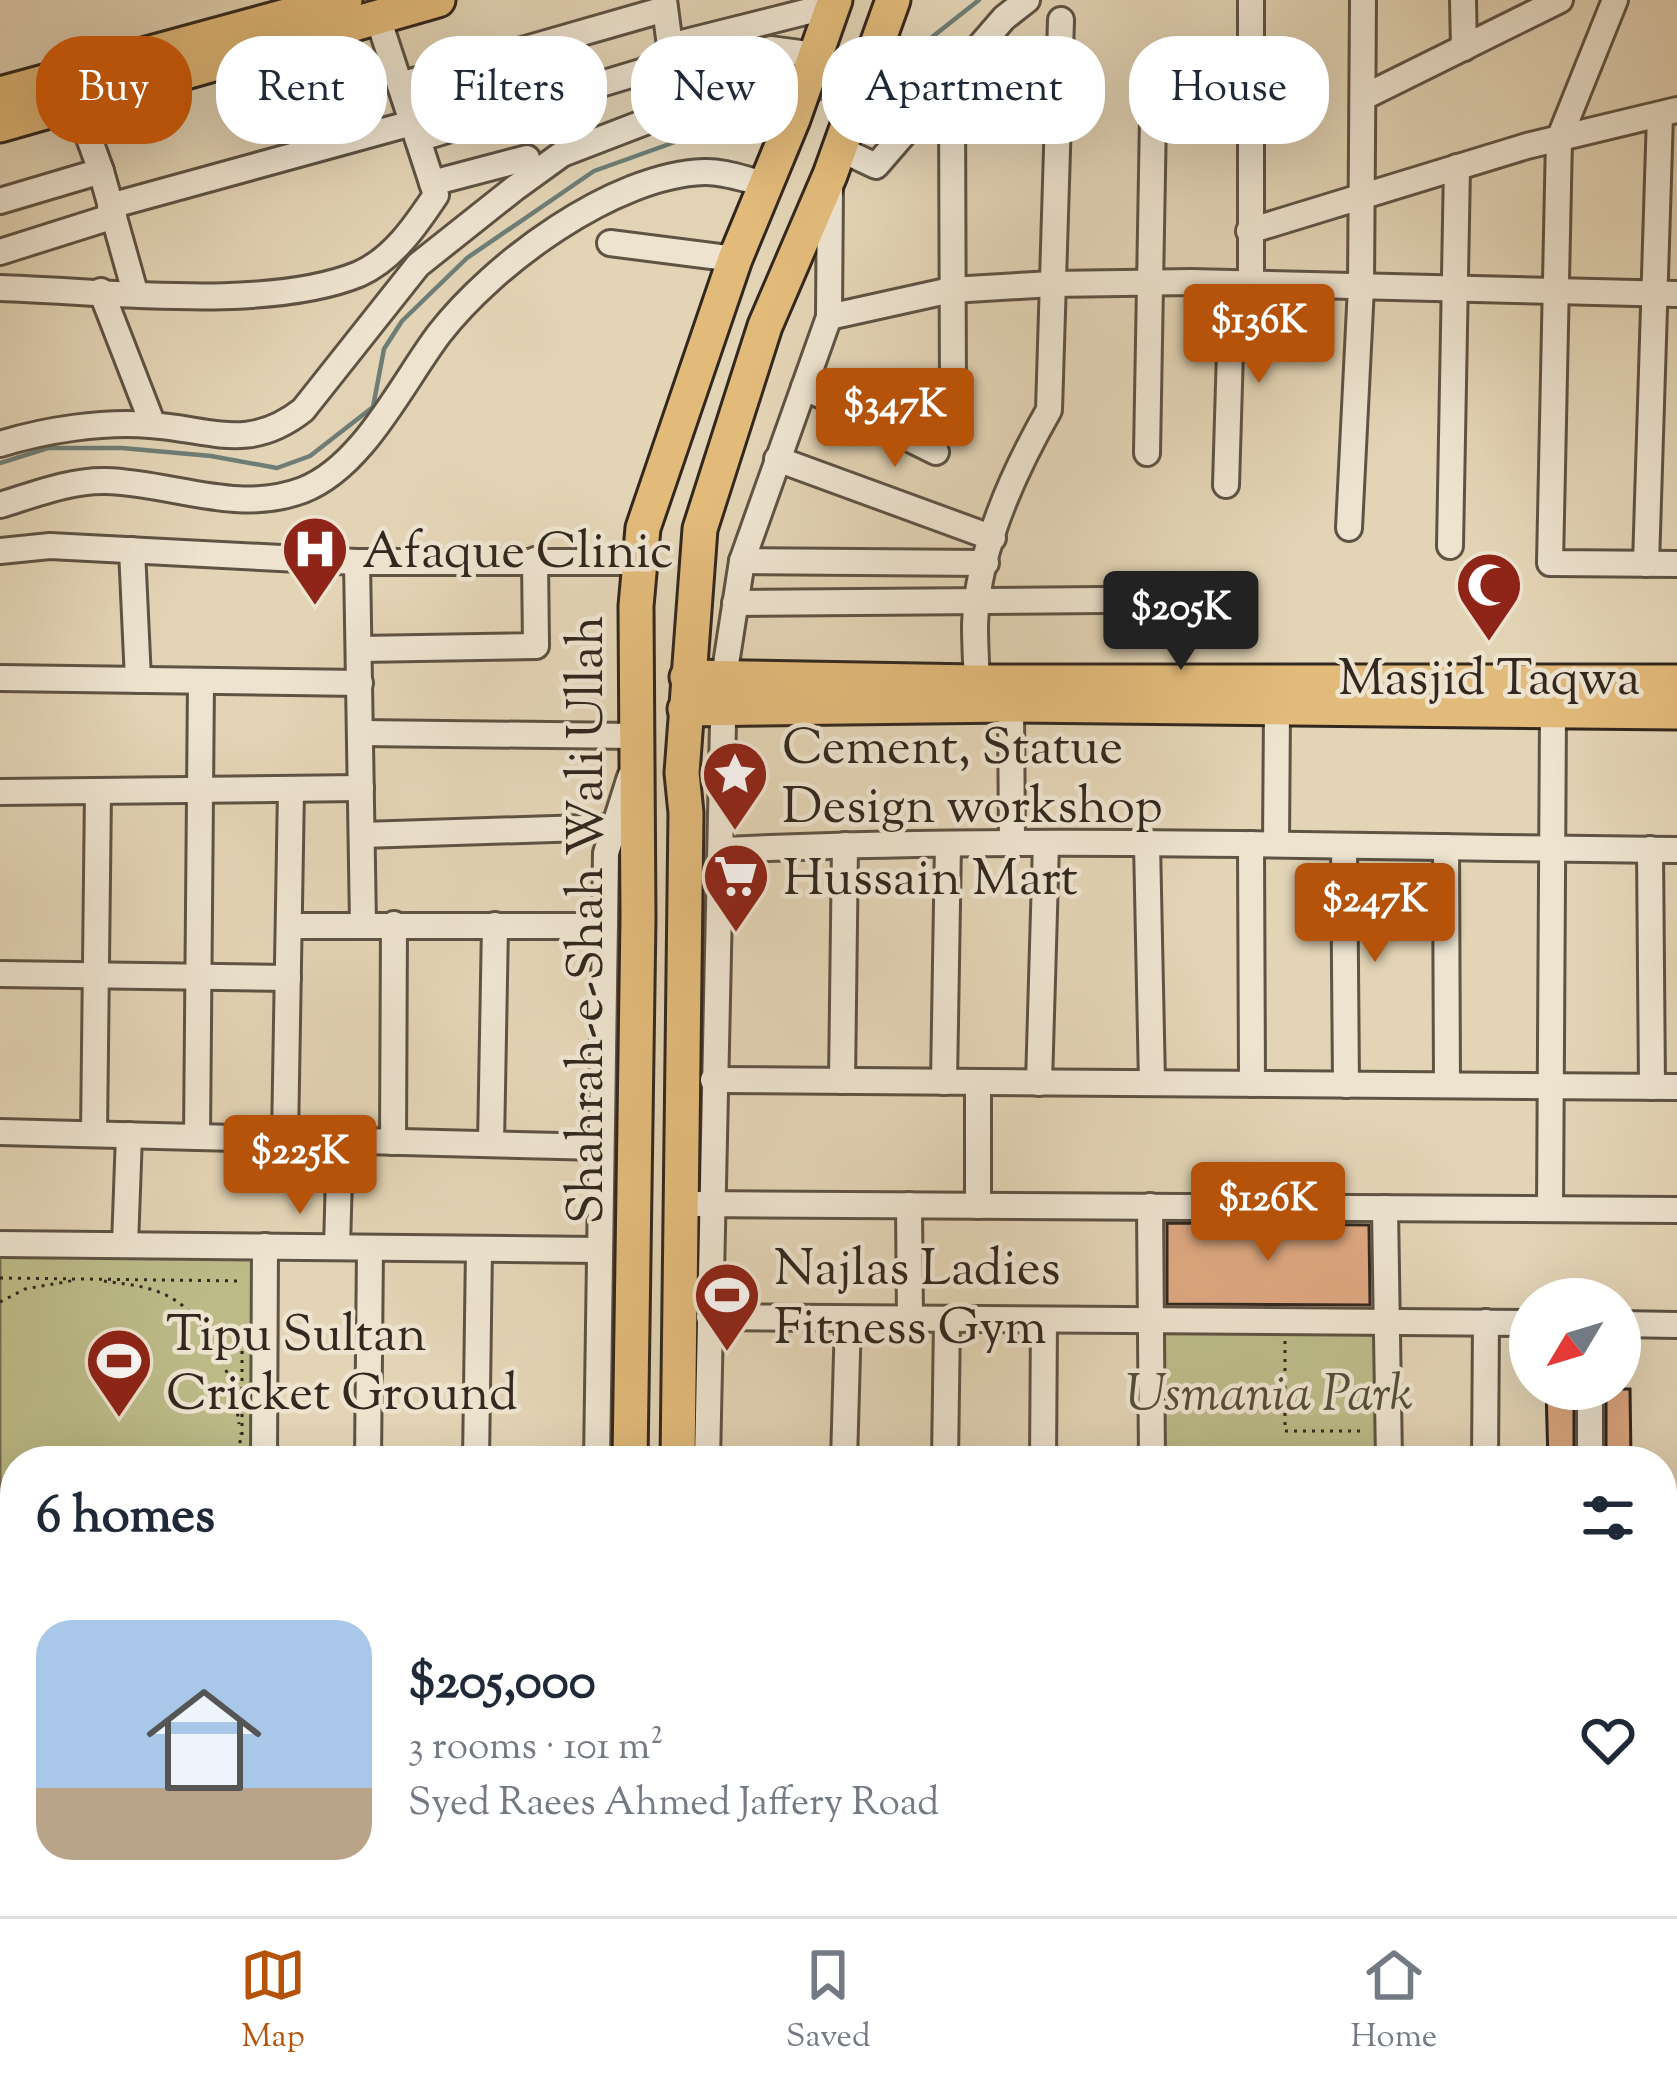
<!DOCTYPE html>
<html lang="en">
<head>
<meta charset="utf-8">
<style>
	body { margin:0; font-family:"Sorts Mill Goudy",serif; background:#f2f2f3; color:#1f2937; height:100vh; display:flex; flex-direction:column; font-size:45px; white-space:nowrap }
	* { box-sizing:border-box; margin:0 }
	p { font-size:39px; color:#747a83 }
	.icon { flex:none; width:66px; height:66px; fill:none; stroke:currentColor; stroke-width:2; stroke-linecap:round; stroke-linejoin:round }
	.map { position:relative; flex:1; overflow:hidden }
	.sheet { position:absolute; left:0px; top:1446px; width:1677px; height:471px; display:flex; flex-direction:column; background:#fff; border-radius:48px 48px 0 0; box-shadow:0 12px 48px #0002 }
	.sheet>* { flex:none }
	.guide { position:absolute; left:36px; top:36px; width:1605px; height:108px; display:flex; gap:24px }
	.needle { width:78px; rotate:232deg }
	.tools { position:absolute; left:1509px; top:1278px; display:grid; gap:24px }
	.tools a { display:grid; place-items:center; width:132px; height:132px; border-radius:50%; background:#fff; box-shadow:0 12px 48px #0002; font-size:60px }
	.price { position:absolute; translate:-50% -102px; padding:0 27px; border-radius:12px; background:#b45309; color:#fff; font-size:39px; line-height:78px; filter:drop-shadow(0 3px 6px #0008) }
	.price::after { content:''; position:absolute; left:50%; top:72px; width:36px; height:27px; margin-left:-18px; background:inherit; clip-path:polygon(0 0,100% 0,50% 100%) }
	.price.on { background:#222; color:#fff }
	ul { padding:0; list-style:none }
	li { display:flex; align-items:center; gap:36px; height:300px; padding:0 36px }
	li+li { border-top:3px solid #e0e1e3 }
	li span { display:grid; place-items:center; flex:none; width:336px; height:240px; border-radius:36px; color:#555 }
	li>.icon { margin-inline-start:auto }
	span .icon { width:144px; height:144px; fill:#fffc; stroke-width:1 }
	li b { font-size:51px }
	h2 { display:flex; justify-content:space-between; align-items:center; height:144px; padding:0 36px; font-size:51px }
	.chip { padding:0 42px; border-radius:48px; background:#fff; box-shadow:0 12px 48px #0002; font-size:42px; line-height:108px }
	.chip.on { background:#b45309; color:#fff }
	.tab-bar { display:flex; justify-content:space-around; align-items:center; height:168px; border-top:3px solid #e0e1e3; background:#fff; font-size:33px; color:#747a83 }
	.tab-bar a { display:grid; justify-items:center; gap:6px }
	.tab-bar .on { color:#b45309 }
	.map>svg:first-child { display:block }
	.green { fill:#bcbb88; stroke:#787254; stroke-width:3 }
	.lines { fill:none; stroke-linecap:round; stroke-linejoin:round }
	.stream { stroke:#6e7e77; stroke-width:4.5 }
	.building { fill:#dda780; stroke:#33281f; stroke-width:3 }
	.minor-casing { stroke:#5f5344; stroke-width:30 }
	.major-casing { stroke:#33281f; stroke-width:39 }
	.path { stroke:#33281f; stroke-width:3; stroke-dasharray:3 6; stroke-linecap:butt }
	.minor { stroke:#ede3cf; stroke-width:24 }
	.major { stroke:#e2ba7a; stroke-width:33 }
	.labels { text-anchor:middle; stroke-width:9; stroke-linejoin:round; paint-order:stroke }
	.poi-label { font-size:51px; fill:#33281f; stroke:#ede3cf; text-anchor:start }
	.street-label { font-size:51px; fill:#33281f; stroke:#ede3cf }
	.park-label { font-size:51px; font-style:italic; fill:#554d39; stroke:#ede3cf }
</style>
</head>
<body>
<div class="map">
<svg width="1677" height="1916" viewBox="0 0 1677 1916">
	<rect width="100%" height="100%" fill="#e3d4b5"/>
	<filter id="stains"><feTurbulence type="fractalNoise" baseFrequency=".00167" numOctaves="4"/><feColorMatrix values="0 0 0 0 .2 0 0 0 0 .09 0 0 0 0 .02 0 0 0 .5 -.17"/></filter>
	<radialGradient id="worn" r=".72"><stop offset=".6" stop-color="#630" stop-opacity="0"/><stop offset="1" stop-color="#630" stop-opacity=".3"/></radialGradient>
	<g class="green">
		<path d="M0,1244L265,1246L264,1461H15V1635L0,1618Z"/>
		<path d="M1387,1320L1388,1461H1152L1151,1321Z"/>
		<path d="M107,1902H261V1916H120Z"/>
	</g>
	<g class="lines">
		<g class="stream">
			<path d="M879,79L979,0"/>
			<path d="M817,100L846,90"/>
			<path d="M0,463L48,448H122L211,456L277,468L310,456L373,407L384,349L402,321L467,258L594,171L689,137L783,111"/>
		</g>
	</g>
	<g class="building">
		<path d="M1167,1223L1369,1225L1370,1305L1167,1304Z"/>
		<path d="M1546,1389H1574V1461H1548Z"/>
		<path d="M1606,1389H1630L1631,1461H1606Z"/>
		<rect x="1543" y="1902" width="21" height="14"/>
	</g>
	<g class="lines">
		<g class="minor-casing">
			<g id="minor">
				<path d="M1463,0L1464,48"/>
				<path d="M1615,0L1559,139L1550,563L1677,564"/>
				<path d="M670,46L833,5"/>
				<path d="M400,85L665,9"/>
				<path d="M1364,97L1560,0"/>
				<path d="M952,98L953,394"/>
				<path d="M77,105L101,171L135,292"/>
				<path d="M418,139L644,71L659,61L670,46L664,0"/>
				<path d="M840,149L876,166L1004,18L1027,0"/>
				<path d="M432,183L527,158"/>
				<path d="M0,201L101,171"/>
				<path d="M110,206L412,123"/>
				<path d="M1249,231L1527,146L1677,110"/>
				<path d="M610,243L735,259"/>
				<path d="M0,252L114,216"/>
				<path d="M1251,285V0"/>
				<path d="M0,288C102,291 266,312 359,274C393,259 416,225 436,195L378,18"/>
				<path d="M101,291L153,425"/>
				<path d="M829,317L951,290L1052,284L1191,282L1677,294"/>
				<path d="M804,387L936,452"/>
				<path d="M0,444C45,430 103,421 150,425C211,429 248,453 303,410L418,265L515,188L562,154L705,99L770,49L815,55"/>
				<path d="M1147,453L1154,62L1251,55"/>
				<path d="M777,459L993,538"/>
				<path d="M1226,485L1232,284"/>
				<path d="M0,505C33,495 71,480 106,481C173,483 237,515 303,490C363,467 402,383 439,334C493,264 613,175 704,172C724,171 746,180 766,184"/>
				<path d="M1349,528L1361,287L1363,0"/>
				<path d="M1450,546L1457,167"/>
				<path d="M132,550L138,680"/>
				<path d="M0,551L50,546L357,562H638"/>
				<path d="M742,561L986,563"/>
				<path d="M357,562L363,924"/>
				<path d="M1646,564L1660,115"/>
				<path d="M735,603L1222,599"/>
				<path d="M359,649L536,646L535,560"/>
				<path d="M0,678L360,683"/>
				<path d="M977,682C976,663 975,644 975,625C977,552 1013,473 1049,410L1061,20"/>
				<path d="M1011,705L1012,843"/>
				<path d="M360,733L636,736"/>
				<path d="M0,792L361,788"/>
				<path d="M362,835L615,827"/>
				<path d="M1147,843L1152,1083"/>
				<path d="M1251,844L1252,1084"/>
				<path d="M1276,844L1277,709"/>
				<path d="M1344,846L1346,1085"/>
				<path d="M1446,847L1447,1085"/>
				<path d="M1650,849L1652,1087"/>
				<path d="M721,850C1039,835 1358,848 1677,850"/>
				<path d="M289,926H605"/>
				<path d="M0,974L288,978"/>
				<path d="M713,1080L1677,1087"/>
				<path d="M842,1081L845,845"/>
				<path d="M944,1082L948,844"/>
				<path d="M1039,1083L1046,843"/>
				<path d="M0,1132L601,1147"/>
				<path d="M94,1134L98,791"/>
				<path d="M197,1137L201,681"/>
				<path d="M285,1139L291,789"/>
				<path d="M393,1142L394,924"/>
				<path d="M491,1144L495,925"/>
				<path d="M695,1204L1677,1210"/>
				<path d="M909,1205L910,1319"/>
				<path d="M978,1206V1082"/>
				<path d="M1150,1206L1152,1461"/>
				<path d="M1385,1208L1389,1461"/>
				<path d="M1550,1209L1553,713"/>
				<path d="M0,1244L599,1250"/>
				<path d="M125,1245L129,1135"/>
				<path d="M337,1247L340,1140"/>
				<path d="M709,1317L1530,1323"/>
				<path d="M1620,1324L1677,1325"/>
				<path d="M264,1461L265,1246"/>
				<path d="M368,1461L370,1248"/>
				<path d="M476,1461L479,1249"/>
				<path d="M597,1461L606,853L630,777"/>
				<path d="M707,1461L724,677L742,561L829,317L830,184"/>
				<path d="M844,1461L848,1319"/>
				<path d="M945,1461L947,1320"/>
				<path d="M1043,1461L1044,1321"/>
				<path d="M1485,1461L1486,1322"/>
				<path d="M1590,1461V1389"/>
				<path d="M1662,1597L1677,1598"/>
				<path d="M0,1618L15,1635"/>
				<path d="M0,1724L15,1711"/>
				<path d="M1662,1774H1677"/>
				<path d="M0,1780L15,1797"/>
				<path d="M261,1902V1916"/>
				<path d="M1145,1902V1916"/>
				<path d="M1483,1902V1916"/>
				<path d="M95,1916L109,1904"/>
				<path d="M365,1916V1902"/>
				<path d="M469,1916L470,1902"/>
				<path d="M592,1916V1902"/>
				<path d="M833,1916V1902"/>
				<path d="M937,1916L938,1902"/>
				<path d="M1034,1916V1902"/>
				<path d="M1387,1916L1388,1902"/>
				<path d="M1581,1916V1902"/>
			</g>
		</g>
		<g class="major-casing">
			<g id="major">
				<path d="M0,94L345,0"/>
				<path d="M0,125L438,0"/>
				<path d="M687,677L977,682H1677"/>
				<path d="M685,709L1011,705L1677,712"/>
				<path d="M630,1461L638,918L636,606L643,528L735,259L793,119L835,0"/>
				<path d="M678,1461L686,813L682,773L700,529L765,326L830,175L893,0"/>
				<path d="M689,1902L690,1916"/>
				<path d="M623,1916V1902"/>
				<path d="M666,1916V1902"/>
			</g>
		</g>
		<g class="path">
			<path d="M0,1278L243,1281"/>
			<path d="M104,1281C122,1284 142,1285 159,1292C210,1312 233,1375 239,1424"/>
			<path d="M0,1302L25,1289L76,1280"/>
			<path d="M1285,1341V1431H1365"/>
			<path d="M242,1435V1337"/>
			<path d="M238,1461L241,1433"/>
			<path d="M0,1571L15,1580"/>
			<path d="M0,1581L15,1598"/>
		</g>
		<use href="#minor" class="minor"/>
		<use href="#major" class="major"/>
	</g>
	<defs>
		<g id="hospital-pin" transform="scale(3.45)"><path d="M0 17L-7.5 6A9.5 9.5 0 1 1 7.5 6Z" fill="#8f2418" stroke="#ede3cf"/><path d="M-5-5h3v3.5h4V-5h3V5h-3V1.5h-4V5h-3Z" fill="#fff"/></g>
		<g id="mosque-pin" transform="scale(3.45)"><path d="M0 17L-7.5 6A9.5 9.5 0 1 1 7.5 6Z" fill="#8f2418" stroke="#ede3cf"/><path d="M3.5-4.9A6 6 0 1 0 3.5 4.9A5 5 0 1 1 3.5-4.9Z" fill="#fff"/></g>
		<g id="sight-pin" transform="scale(3.45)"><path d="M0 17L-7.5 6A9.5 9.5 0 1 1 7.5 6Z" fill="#8f2418" stroke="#ede3cf"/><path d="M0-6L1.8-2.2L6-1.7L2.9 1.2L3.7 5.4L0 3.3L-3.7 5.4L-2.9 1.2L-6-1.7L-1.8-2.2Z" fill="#fff"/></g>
		<g id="supermarket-pin" transform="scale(3.45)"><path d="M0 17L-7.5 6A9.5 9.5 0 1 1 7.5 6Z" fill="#8f2418" stroke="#ede3cf"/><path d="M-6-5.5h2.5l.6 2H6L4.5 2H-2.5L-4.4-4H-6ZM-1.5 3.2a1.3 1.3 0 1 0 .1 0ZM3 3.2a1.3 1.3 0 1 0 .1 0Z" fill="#fff"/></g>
		<g id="stadium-pin" transform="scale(3.45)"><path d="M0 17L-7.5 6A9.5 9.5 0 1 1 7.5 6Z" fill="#8f2418" stroke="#ede3cf"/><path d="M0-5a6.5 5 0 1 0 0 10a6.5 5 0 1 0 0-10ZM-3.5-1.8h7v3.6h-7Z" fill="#fff"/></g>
	</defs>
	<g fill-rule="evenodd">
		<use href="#hospital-pin" x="315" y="549"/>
		<use href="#mosque-pin" x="1489" y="585"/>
		<use href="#sight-pin" x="735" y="774"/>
		<use href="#supermarket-pin" x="736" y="876"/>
		<use href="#stadium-pin" x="727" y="1295"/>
		<use href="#stadium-pin" x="119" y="1361"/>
	</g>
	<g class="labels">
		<g class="poi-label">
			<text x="362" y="567">Afaque Clinic</text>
			<text x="1489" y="694" text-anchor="middle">Masjid Taqwa</text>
			<text x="782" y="763">Cement, Statue<tspan x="782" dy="59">Design workshop</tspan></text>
			<text x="783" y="894">Hussain Mart</text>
			<text x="774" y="1284">Najlas Ladies<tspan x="774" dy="59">Fitness Gym</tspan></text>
			<text x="166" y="1350">Tipu Sultan<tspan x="166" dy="59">Cricket Ground</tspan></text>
		</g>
		<g class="street-label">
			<text transform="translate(584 920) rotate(-90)" y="18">Shahrah-e-Shah Wali Ullah</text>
		</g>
		<g class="park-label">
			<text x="1269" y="1409">Usmania Park</text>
		</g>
	</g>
	<rect width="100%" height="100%" filter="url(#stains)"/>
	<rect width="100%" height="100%" fill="url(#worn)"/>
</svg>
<div class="tools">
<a><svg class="needle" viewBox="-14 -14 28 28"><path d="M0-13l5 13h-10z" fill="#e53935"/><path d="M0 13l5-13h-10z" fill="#747a83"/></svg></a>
</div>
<b class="price" style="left:1259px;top:386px">$136K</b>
<b class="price" style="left:895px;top:470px">$347K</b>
<b class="price on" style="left:1181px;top:673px">$205K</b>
<b class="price" style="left:1375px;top:965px">$247K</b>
<b class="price" style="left:300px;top:1217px">$225K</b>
<b class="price" style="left:1268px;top:1264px">$126K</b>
<div class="guide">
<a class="chip on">Buy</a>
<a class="chip">Rent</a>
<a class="chip">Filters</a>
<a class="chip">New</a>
<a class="chip">Apartment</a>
<a class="chip">House</a>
</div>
<section class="sheet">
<h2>6 homes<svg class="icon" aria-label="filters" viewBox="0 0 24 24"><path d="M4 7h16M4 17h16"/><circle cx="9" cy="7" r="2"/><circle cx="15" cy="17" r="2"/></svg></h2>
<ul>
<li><span style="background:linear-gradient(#a9c7e8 70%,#b9a48a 0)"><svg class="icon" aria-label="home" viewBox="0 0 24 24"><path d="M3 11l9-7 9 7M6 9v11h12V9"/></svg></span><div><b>$205,000</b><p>3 rooms · 101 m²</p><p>Syed Raees Ahmed Jaffery Road</p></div><svg class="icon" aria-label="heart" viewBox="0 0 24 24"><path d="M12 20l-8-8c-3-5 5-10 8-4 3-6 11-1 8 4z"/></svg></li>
</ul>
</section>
</div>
<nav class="tab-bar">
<a class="on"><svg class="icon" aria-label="map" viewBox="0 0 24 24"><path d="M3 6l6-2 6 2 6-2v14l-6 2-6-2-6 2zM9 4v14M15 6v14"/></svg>Map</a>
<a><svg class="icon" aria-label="saved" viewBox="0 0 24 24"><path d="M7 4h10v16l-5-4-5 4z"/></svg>Saved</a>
<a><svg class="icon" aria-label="home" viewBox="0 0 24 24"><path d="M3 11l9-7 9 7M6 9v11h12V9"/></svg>Home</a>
</nav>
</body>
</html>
